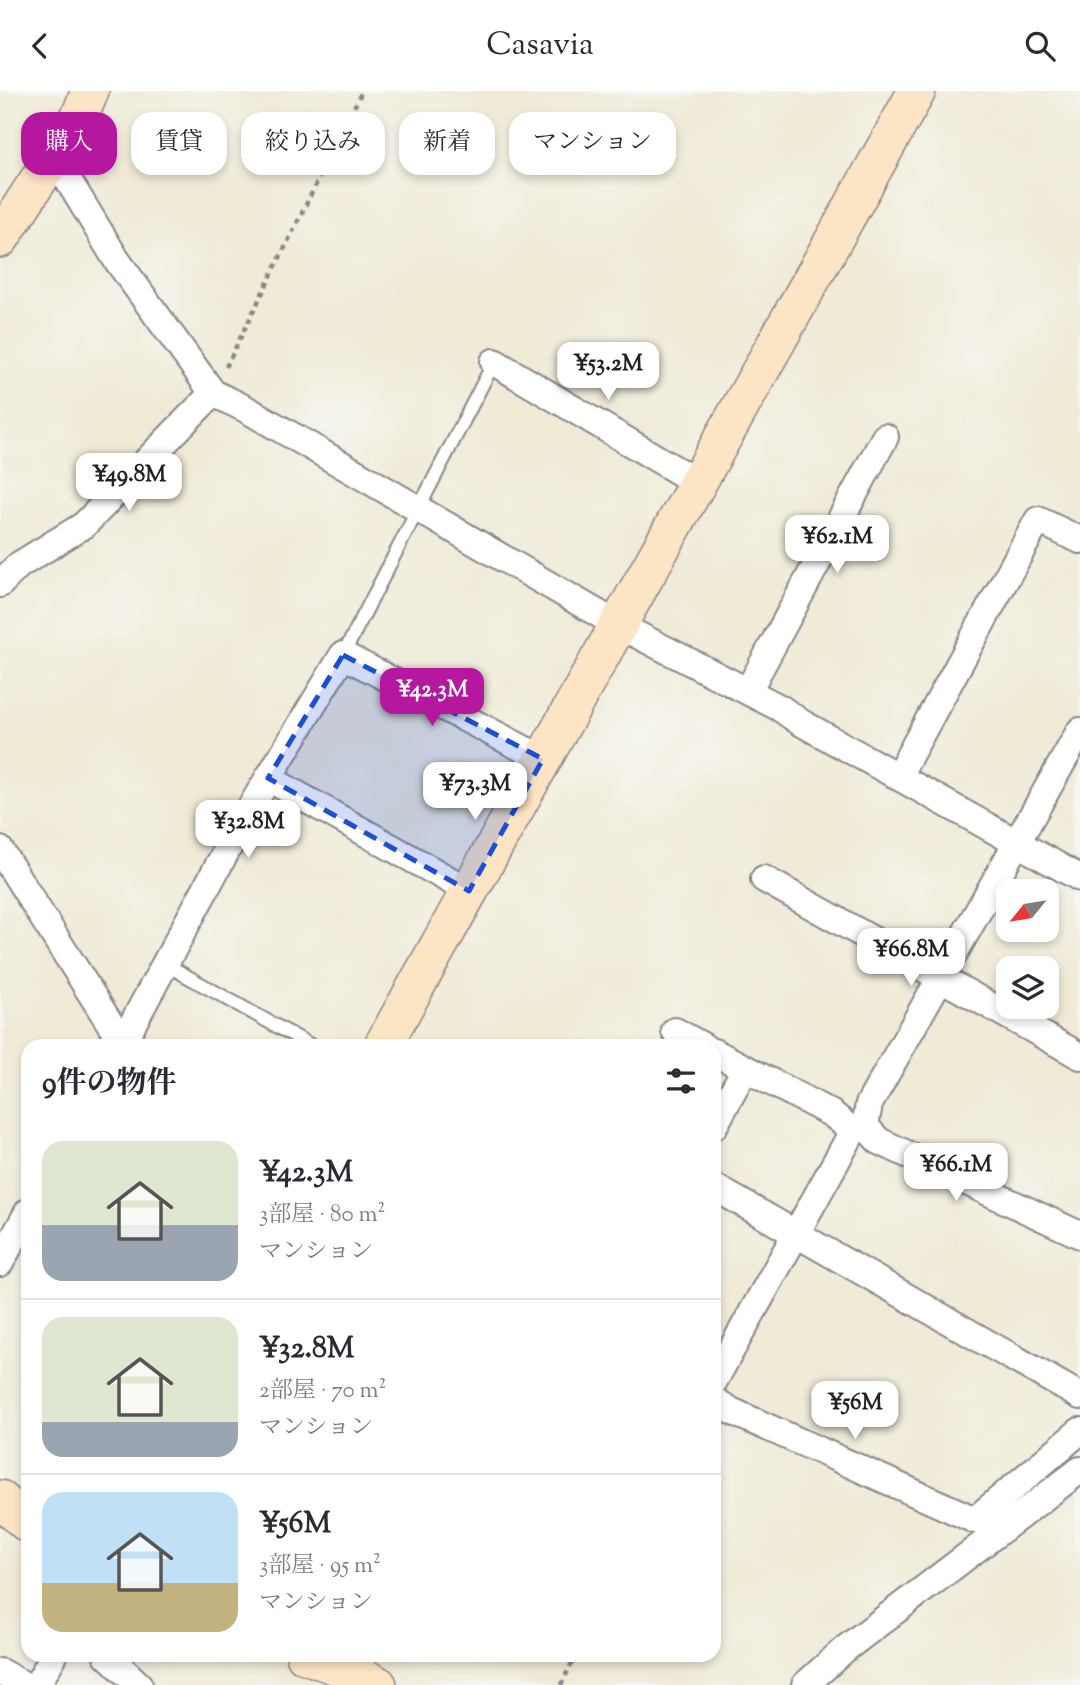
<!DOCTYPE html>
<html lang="ja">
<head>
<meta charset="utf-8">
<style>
	body { margin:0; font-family:"Sorts Mill Goudy","Noto Serif JP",serif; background:#f7f7f7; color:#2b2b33; height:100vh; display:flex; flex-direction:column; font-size:26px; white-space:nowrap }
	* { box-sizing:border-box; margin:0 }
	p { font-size:23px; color:#7c7c81 }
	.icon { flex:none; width:38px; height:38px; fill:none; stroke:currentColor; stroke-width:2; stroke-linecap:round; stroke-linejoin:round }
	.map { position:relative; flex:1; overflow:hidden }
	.drawer { position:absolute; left:21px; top:948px; width:700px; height:623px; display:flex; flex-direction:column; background:#fff; border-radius:21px; box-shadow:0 4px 10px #0003 }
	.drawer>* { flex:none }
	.guide { position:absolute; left:21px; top:21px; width:700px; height:63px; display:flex; gap:14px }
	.needle { width:46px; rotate:240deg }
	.fabs { position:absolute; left:996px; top:788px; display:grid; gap:14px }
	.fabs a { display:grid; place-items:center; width:63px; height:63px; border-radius:14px; background:#fff; box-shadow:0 4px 10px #0003; font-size:35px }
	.price { position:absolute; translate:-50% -60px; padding:0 16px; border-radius:14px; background:#fff; color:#222; font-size:23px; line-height:46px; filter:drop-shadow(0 2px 4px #0008) }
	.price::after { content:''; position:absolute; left:50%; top:42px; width:21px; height:16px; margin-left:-10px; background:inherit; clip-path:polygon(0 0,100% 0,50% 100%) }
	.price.current { background:#b5179e; color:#fff }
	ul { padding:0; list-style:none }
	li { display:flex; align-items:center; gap:21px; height:175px; padding:0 21px }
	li+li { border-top:2px solid #e1e1e2 }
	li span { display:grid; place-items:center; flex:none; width:196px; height:140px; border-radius:21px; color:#555 }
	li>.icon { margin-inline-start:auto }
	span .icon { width:84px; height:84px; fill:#fffc; stroke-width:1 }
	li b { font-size:30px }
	h2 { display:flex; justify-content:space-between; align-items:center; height:84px; padding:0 21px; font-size:30px }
	.tag { padding:0 24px; border-radius:21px; background:#fff; box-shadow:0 4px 10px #0003; font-size:24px; line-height:63px }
	.tag.current { background:#b5179e; color:#fff }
	header { display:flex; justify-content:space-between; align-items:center; height:91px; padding:0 21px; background:#fff; font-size:32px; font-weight:600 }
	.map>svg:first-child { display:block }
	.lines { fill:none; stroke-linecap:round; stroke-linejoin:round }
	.lane-casing { stroke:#898688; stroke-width:16 }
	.street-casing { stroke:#898688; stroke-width:30 }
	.secondary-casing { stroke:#898688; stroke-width:40 }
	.path { stroke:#898688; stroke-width:4.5; stroke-dasharray:5 5; stroke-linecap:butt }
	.lane { stroke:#fff; stroke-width:12 }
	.street { stroke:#fff; stroke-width:26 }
	.secondary { stroke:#fce5c4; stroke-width:37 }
	.marked { fill:#1d4ed8; fill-opacity:0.2; stroke:#1d4ed8; stroke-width:5; stroke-dasharray:14 9; stroke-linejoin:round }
</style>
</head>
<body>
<header><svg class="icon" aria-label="back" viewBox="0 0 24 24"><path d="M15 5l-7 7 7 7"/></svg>Casavia<svg class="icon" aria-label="search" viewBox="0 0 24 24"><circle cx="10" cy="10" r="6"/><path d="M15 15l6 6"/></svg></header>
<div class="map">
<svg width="1080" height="1594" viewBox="0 0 1080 1594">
	<rect width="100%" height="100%" fill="#f6f6f2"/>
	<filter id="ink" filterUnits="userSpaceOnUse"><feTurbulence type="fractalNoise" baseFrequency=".0143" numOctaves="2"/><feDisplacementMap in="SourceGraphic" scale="14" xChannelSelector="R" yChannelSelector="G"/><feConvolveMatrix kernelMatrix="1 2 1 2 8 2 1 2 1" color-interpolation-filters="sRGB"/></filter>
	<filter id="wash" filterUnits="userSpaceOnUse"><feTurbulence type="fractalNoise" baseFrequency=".00686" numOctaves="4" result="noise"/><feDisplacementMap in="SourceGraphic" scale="28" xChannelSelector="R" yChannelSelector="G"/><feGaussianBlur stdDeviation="1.57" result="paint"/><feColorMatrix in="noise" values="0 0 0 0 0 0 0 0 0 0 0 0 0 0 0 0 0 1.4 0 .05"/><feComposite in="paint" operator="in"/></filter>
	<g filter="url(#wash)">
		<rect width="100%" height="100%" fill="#f0ead6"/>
	</g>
	<g filter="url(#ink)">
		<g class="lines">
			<g class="lane-casing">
				<g id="lane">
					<path d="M343,564L494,271"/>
					<path d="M165,873L314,956"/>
				</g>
			</g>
			<g class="street-casing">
				<g id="street">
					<path d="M53,64L116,168L213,302L246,318L618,534L780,617L800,631L1080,787"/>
					<path d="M494,271L698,392"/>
					<path d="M0,493L19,474L84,434L213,302"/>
					<path d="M748,600L885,346"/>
					<path d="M898,685L1038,429L1080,449"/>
					<path d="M268,687L469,800"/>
					<path d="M0,759L125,956"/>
					<path d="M764,788L1080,965"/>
					<path d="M675,940L704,956"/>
					<path d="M120,956L243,729L343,564L543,668"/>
					<path d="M714,961L832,1023L853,1040"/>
					<path d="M714,1035L745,978"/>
					<path d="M865,1035L869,1013L1080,640"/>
					<path d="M865,1035L879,1050L1080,1144"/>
					<path d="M714,1096L1080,1305"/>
					<path d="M0,1172L28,1121"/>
					<path d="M714,1290L853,1040L865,1035"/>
					<path d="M714,1309L729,1319L975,1429L1080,1340"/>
					<path d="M107,1564L139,1594"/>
					<path d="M0,1581L24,1594"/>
					<path d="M37,1594L54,1564"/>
					<path d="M805,1594L845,1558L1080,1379"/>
				</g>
			</g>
			<g class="secondary-casing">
				<g id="secondary">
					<path d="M0,148L80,25L90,0"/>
					<path d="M382,956L917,0"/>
					<path d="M0,1408L28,1433"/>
					<path d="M305,1564L356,1582L378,1594"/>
				</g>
			</g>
			<g class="path">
				<path d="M226,276L362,0"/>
				<path d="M561,1594L576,1564"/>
			</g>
			<use href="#lane" class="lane"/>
			<use href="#street" class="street"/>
			<use href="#secondary" class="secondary"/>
		</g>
	</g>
	<path class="marked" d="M343,564L543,668L469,800L268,687Z"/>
</svg>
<div class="fabs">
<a><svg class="needle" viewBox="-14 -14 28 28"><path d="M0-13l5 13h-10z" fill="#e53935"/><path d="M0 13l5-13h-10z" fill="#7c7c81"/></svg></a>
<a><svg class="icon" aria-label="layers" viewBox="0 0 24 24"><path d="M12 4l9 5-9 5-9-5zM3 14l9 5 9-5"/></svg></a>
</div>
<b class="price" style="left:608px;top:311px">¥53.2M</b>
<b class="price" style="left:129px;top:422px">¥49.8M</b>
<b class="price" style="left:837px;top:484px">¥62.1M</b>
<b class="price current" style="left:432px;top:637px">¥42.3M</b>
<b class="price" style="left:475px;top:731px">¥73.3M</b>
<b class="price" style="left:248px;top:769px">¥32.8M</b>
<b class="price" style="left:911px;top:897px">¥66.8M</b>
<b class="price" style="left:956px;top:1112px">¥66.1M</b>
<b class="price" style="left:855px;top:1350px">¥56M</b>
<div class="guide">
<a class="tag current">購入</a>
<a class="tag">賃貸</a>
<a class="tag">絞り込み</a>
<a class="tag">新着</a>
<a class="tag">マンション</a>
</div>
<section class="drawer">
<h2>9件の物件<svg class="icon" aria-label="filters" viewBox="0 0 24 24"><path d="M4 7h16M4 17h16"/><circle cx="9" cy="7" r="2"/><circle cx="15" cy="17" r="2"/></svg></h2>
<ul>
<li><span style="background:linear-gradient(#dfe7d0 60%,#9aa5b1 0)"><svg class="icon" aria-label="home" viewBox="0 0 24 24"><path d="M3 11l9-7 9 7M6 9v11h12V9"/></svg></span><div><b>¥42.3M</b><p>3部屋 · 80 m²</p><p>マンション</p></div></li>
<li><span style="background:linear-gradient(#dfe7d0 75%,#9aa5b1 0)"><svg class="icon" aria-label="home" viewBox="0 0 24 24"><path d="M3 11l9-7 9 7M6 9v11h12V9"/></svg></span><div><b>¥32.8M</b><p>2部屋 · 70 m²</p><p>マンション</p></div></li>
<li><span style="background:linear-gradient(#bfe0f5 65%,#c2b280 0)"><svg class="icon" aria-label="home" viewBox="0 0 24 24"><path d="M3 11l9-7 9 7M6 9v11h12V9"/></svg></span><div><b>¥56M</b><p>3部屋 · 95 m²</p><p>マンション</p></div></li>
</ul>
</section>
</div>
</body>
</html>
